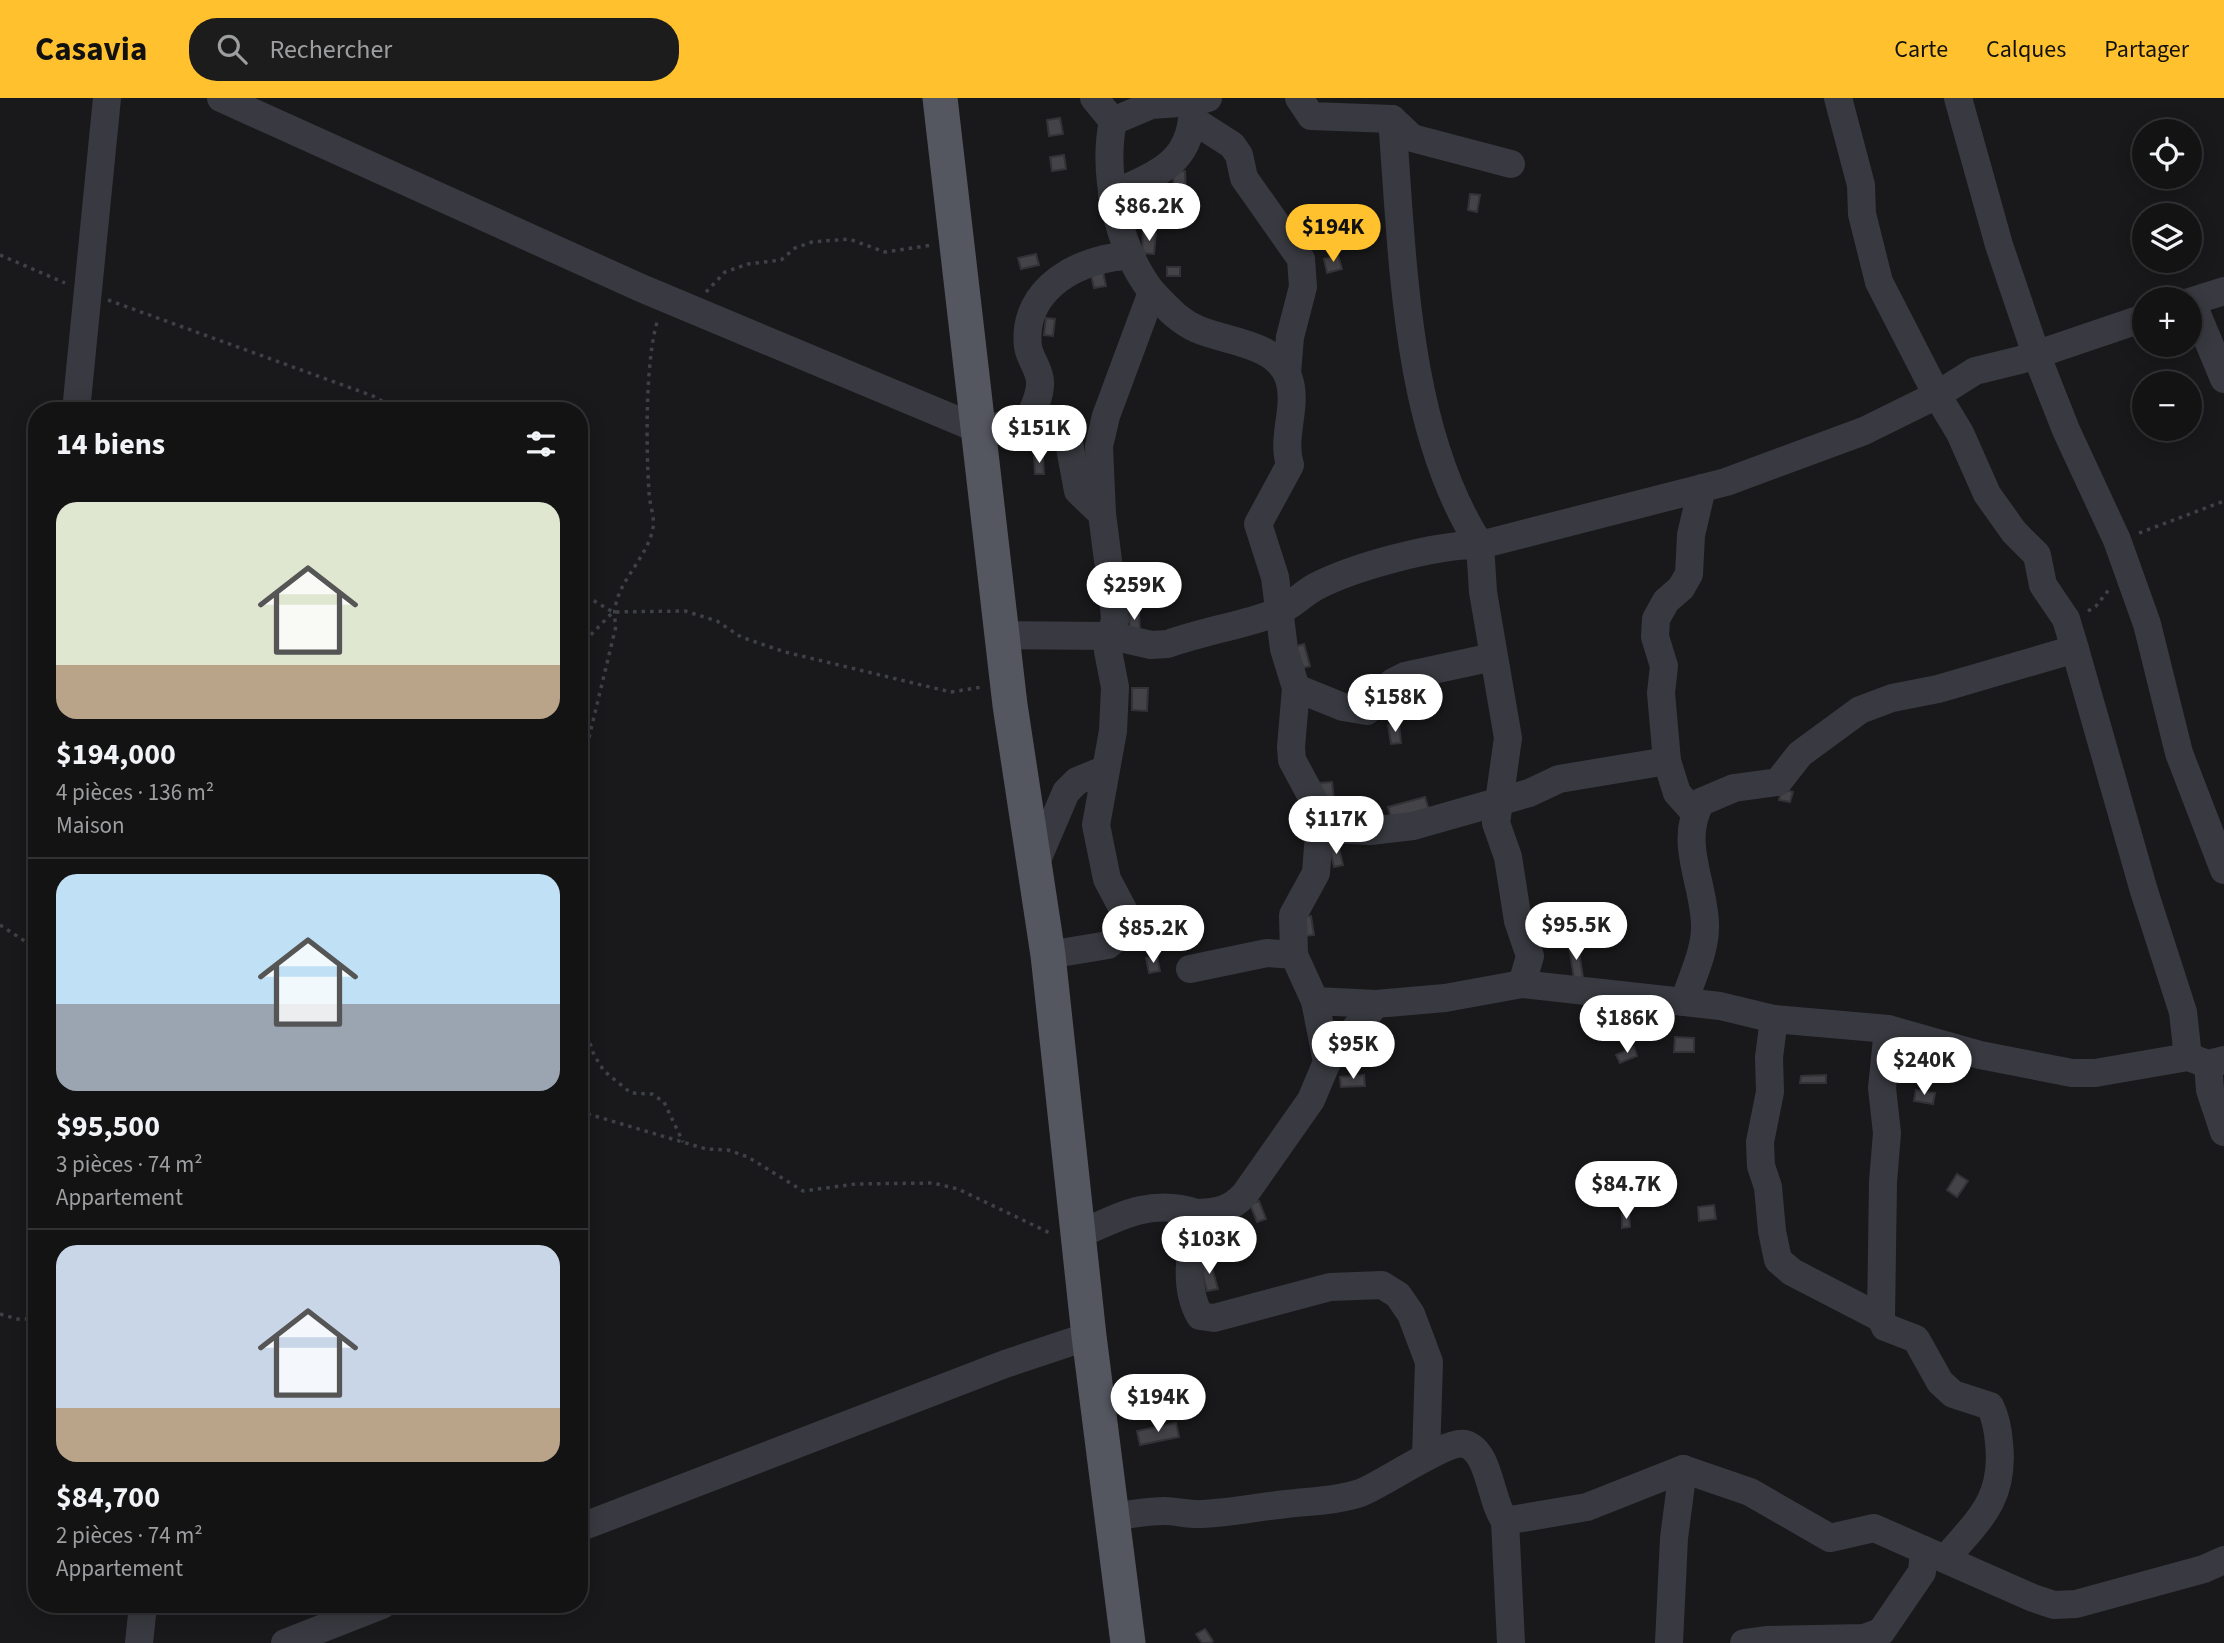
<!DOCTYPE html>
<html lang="fr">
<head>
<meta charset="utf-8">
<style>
	body { margin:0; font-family:"Source Sans 3",sans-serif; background:#1c1c1d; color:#f1f3f6; height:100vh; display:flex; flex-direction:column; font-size:26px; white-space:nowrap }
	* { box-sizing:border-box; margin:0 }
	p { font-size:23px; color:#9d9ea0 }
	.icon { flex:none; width:38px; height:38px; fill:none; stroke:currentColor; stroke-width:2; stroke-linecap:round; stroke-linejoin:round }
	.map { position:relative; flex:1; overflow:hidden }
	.side { position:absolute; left:28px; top:304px; width:560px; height:1211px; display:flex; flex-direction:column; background:#131314; border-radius:28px; box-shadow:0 4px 18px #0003,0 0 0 2px #323234 }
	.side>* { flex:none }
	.buttons { position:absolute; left:2132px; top:21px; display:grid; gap:14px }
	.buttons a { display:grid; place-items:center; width:70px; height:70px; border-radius:50%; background:#131314; box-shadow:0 4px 18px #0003,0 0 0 2px #323234; font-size:35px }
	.price { position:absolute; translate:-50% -60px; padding:0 16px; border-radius:24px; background:#fff; color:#222; font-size:23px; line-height:46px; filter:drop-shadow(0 2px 4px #0008) }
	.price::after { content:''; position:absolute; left:50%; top:42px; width:21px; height:16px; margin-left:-10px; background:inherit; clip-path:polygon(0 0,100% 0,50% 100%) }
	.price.selected { background:#ffc12d; color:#111 }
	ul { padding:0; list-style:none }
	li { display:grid; align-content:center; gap:14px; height:371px; padding:0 28px }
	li+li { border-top:2px solid #323234 }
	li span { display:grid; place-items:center; height:217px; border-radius:21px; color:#555 }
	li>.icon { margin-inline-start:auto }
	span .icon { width:126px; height:126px; fill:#fffc; stroke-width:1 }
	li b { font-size:30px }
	h2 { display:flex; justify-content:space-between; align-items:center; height:84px; padding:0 28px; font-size:30px }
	header { display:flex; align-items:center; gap:42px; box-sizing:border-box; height:98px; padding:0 35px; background:#ffc12d; color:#111 }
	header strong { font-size:33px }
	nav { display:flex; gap:38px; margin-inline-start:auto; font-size:24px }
	.search { width:490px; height:63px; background:#1c1c1d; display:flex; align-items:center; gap:18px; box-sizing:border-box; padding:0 24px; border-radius:28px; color:#9d9ea0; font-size:26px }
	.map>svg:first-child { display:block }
	.building { fill:#434348; stroke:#333237; stroke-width:2 }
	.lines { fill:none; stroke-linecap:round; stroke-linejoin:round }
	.path { stroke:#3f4148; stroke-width:3.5; stroke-dasharray:3.5 5; stroke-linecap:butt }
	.minor { stroke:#393a41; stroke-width:28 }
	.major { stroke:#555760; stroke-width:35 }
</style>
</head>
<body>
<header>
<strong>Casavia</strong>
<div class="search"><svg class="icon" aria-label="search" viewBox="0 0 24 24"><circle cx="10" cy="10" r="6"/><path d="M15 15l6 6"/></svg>Rechercher</div>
<nav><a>Carte</a><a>Calques</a><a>Partager</a></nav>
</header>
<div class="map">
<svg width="2224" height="1545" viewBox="0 0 2224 1545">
	<rect width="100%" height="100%" fill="#19191b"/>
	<g class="building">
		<path d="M1060,20L1063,36L1049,38L1047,22Z"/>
		<path d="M1064,57L1066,71L1052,73L1050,59Z"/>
		<path d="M1185,73L1186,96H1174L1173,74Z"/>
		<path d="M1470,96L1480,97L1477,114L1468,112Z"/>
		<path d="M1141,100L1144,116L1135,118L1132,102Z"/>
		<path d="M1143,135L1156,136L1154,156L1142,155Z"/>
		<path d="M1036,156L1039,167L1021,171L1018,160Z"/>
		<path d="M1338,157L1342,171L1327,175L1324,161Z"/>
		<rect x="1167" y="169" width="13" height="9"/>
		<path d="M1103,174L1106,188L1094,190L1091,177Z"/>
		<path d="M1046,220L1055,221L1053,238L1044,237Z"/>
		<path d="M1043,358L1044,376H1035L1034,359Z"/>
		<path d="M1129,513H1139L1140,534H1130Z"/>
		<path d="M1304,546L1310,568L1299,571L1293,549Z"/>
		<path d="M1132,590H1148L1147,613L1132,612Z"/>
		<path d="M1399,625L1401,645L1391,646L1388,627Z"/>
		<path d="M1332,684L1334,702L1323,703L1320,685Z"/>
		<path d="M1782,691L1793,694L1790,704L1779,702Z"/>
		<path d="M1425,699L1429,712L1392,723L1388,709Z"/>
		<path d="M1338,746L1343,767L1334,769L1329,748Z"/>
		<path d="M1311,818L1314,837L1306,838L1303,819Z"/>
		<path d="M1578,847L1583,879L1574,881L1569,848Z"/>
		<path d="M1157,859L1160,873L1149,875L1146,860Z"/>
		<path d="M1675,939L1694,940V954H1674Z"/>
		<path d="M1634,949L1637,958L1620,965L1616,957Z"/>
		<path d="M1364,977L1365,988L1341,989L1340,979Z"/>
		<path d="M1826,977V985H1800L1801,978Z"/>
		<path d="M1916,992L1935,995L1933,1006L1914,1003Z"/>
		<path d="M1957,1076L1968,1083L1957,1099L1947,1092Z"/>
		<path d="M1259,1103L1266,1121L1257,1124L1250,1106Z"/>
		<path d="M1714,1107L1716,1121L1699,1123L1698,1109Z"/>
		<path d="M1629,1115L1630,1129L1622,1130V1116Z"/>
		<path d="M1210,1163L1218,1191L1207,1193L1200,1166Z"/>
		<path d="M1176,1325L1179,1339L1140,1347L1137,1333Z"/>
		<path d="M1205,1531L1213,1543L1211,1545H1202L1196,1536Z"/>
	</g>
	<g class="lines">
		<g class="path">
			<path d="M0,157L65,185"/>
			<path d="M706,194L725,174L748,166L781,162L795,150L812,144L849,141L885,154L933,147"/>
			<path d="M108,202L373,298L400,313"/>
			<path d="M2139,435L2224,403"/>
			<path d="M579,494L613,514L685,513L717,523L741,539L785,554L934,590L951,594L982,589"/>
			<path d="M2088,513L2096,508L2111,489"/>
			<path d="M579,549L613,514"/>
			<path d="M579,681L616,528C607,490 646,466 653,430C655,419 649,405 649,393C646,350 645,261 658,221"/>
			<path d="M0,827L37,851"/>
			<path d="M579,913L594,957L604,973L631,995L652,996L664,1004L683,1044"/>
			<path d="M579,1017L588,1016L706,1051L728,1052L748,1059L803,1093L856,1086L933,1085L958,1091L1052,1136"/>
			<path d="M0,1216L17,1221H37"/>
		</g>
		<g class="minor">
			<path d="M221,0L641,190L978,331C1002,327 1050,319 1068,339L1078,393L1102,416L1114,509L1115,521L1108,553L1115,589L1113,633L1096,727L1107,781L1125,815L1120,837L1108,847L1048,857"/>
			<path d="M1094,0L1113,23C1102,76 1118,150 1152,194L1106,318L1099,348L1102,416"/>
			<path d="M1299,0L1311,18L1392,21L1412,40L1511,66"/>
			<path d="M1838,0L1861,87L1862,116L1879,184L1937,297L1960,335L1987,396L2014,434L2037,457L2043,487L2066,521L2075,551"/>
			<path d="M1958,0L1999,147L2036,256L2066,332L2117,442L2147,526L2179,655L2224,772"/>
			<path d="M1392,21C1403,157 1404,330 1480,447L1726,384L1864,333L1937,297L1975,273L2020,262L2144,220"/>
			<path d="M1193,22L1232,47L1239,57L1244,80L1301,161L1303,189L1290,239L1287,275"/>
			<path d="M1113,23L1151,7L1193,4L1208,0"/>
			<path d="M1112,97C1160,74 1193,65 1193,6"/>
			<path d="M1152,194C1166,208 1178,223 1197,231C1226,244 1278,245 1289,281C1298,309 1281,338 1290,367L1258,426L1275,479L1284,551L1296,590L1291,649L1292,662L1313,701L1320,722L1316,775L1293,817L1294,857"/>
			<path d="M2189,204L2224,193"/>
			<path d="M2192,204L2224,281"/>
			<path d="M76,313L107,0"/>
			<path d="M1027,325C1032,313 1041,298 1040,284C1040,272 1030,261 1028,249C1021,189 1083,158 1132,158"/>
			<path d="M1002,537L1112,538L1151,547L1168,546C1203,533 1241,528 1275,515C1291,509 1301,497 1315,489C1353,469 1437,446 1480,447L1483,494L1508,640L1496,725L1508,759L1518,823L1530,858L1522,886"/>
			<path d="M1296,590L1343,609L1367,613L1393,584L1405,578L1493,559"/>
			<path d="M1695,715L1677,695L1667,663L1661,595L1664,568L1655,539L1656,521L1666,503L1681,490L1689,476L1691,437L1702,390"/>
			<path d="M1320,722L1332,731L1370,733L1413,728L1529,695L1559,681L1667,663"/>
			<path d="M1034,769L1066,694L1077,683L1104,672"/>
			<path d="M1190,871L1267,855L1294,857L1315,903L1376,906"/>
			<path d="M1315,903L1327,964"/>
			<path d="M1684,904C1692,879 1706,852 1705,826C1704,784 1678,744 1701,704L1734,690L1778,684L1800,656L1860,612L1892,600L1938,591L2075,551L2144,793L2183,914L2188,959"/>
			<path d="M1774,921L1769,959L1770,994L1760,1044L1761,1068L1768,1089L1772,1133L1778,1162L1792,1174L1881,1220"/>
			<path d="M1888,931L1882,990L1887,1035L1883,1084L1881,1220L1885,1229L1916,1241L1940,1284L1953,1296L1990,1308C1996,1320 1998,1331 1999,1345C2005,1400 1980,1421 1946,1460"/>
			<path d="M2208,966L2210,992L2224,1034"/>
			<path d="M1078,1137C1120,1118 1151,1100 1197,1115"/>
			<path d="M1426,1359L1429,1264L1411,1216L1398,1197L1382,1187L1330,1189L1214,1220L1200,1218C1182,1187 1192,1149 1197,1115C1219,1114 1230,1112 1245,1096L1311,1002L1327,964L1376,906L1445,900L1522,886L1720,908L1774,921L1888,931L1980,957L2072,975H2095L2188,959L2208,966L2224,962"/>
			<path d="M1111,1418C1129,1417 1147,1413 1164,1413C1177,1413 1189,1417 1202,1416C1230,1415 1258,1409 1286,1406C1310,1403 1337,1403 1360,1395C1382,1387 1447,1341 1465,1346C1490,1353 1490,1403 1505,1423L1587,1409L1683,1371L1750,1394L1830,1440L1874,1430L2033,1500L2054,1507L2076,1506L2204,1471L2224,1462"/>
			<path d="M1505,1423L1511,1545"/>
			<path d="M579,1430L1005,1266L1089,1238"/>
			<path d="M139,1545L143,1507"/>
			<path d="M285,1545L382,1507"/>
			<path d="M1669,1545L1674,1440L1683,1371"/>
			<path d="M1744,1545L1766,1542L1864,1540L1881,1534L1922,1474L1924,1452"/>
		</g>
		<path class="major" d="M940,0L1010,607L1048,857L1089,1238L1128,1545"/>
	</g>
</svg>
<div class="buttons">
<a><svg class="icon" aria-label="locate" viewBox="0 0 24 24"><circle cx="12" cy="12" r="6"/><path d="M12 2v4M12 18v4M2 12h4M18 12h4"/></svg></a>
<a><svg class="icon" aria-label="layers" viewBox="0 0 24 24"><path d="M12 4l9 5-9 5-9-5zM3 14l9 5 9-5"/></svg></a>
<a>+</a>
<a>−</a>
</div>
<b class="price" style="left:1149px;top:145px">$86.2K</b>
<b class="price selected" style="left:1333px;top:166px">$194K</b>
<b class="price" style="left:1039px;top:367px">$151K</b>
<b class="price" style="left:1134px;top:524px">$259K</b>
<b class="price" style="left:1395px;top:636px">$158K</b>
<b class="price" style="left:1336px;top:758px">$117K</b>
<b class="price" style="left:1576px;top:864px">$95.5K</b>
<b class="price" style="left:1153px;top:867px">$85.2K</b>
<b class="price" style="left:1627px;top:957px">$186K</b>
<b class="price" style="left:1353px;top:983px">$95K</b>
<b class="price" style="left:1924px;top:999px">$240K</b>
<b class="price" style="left:1626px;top:1123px">$84.7K</b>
<b class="price" style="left:1209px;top:1178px">$103K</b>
<b class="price" style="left:1158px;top:1336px">$194K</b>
<section class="side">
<h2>14 biens<svg class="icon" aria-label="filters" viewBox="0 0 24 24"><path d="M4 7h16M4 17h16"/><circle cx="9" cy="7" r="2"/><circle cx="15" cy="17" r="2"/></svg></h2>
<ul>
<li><span style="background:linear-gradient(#dfe7d0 75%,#b9a48a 0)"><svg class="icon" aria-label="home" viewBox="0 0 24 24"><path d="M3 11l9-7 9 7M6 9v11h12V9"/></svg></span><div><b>$194,000</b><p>4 pièces · 136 m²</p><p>Maison</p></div></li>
<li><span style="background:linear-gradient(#bfe0f5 60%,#9aa5b1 0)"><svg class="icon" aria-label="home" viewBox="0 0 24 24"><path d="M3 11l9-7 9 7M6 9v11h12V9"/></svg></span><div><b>$95,500</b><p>3 pièces · 74 m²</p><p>Appartement</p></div></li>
<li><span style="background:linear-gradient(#c9d6e8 75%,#b9a48a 0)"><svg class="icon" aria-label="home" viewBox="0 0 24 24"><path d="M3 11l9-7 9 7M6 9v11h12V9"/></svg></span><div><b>$84,700</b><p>2 pièces · 74 m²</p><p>Appartement</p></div></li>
</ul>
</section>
</div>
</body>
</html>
